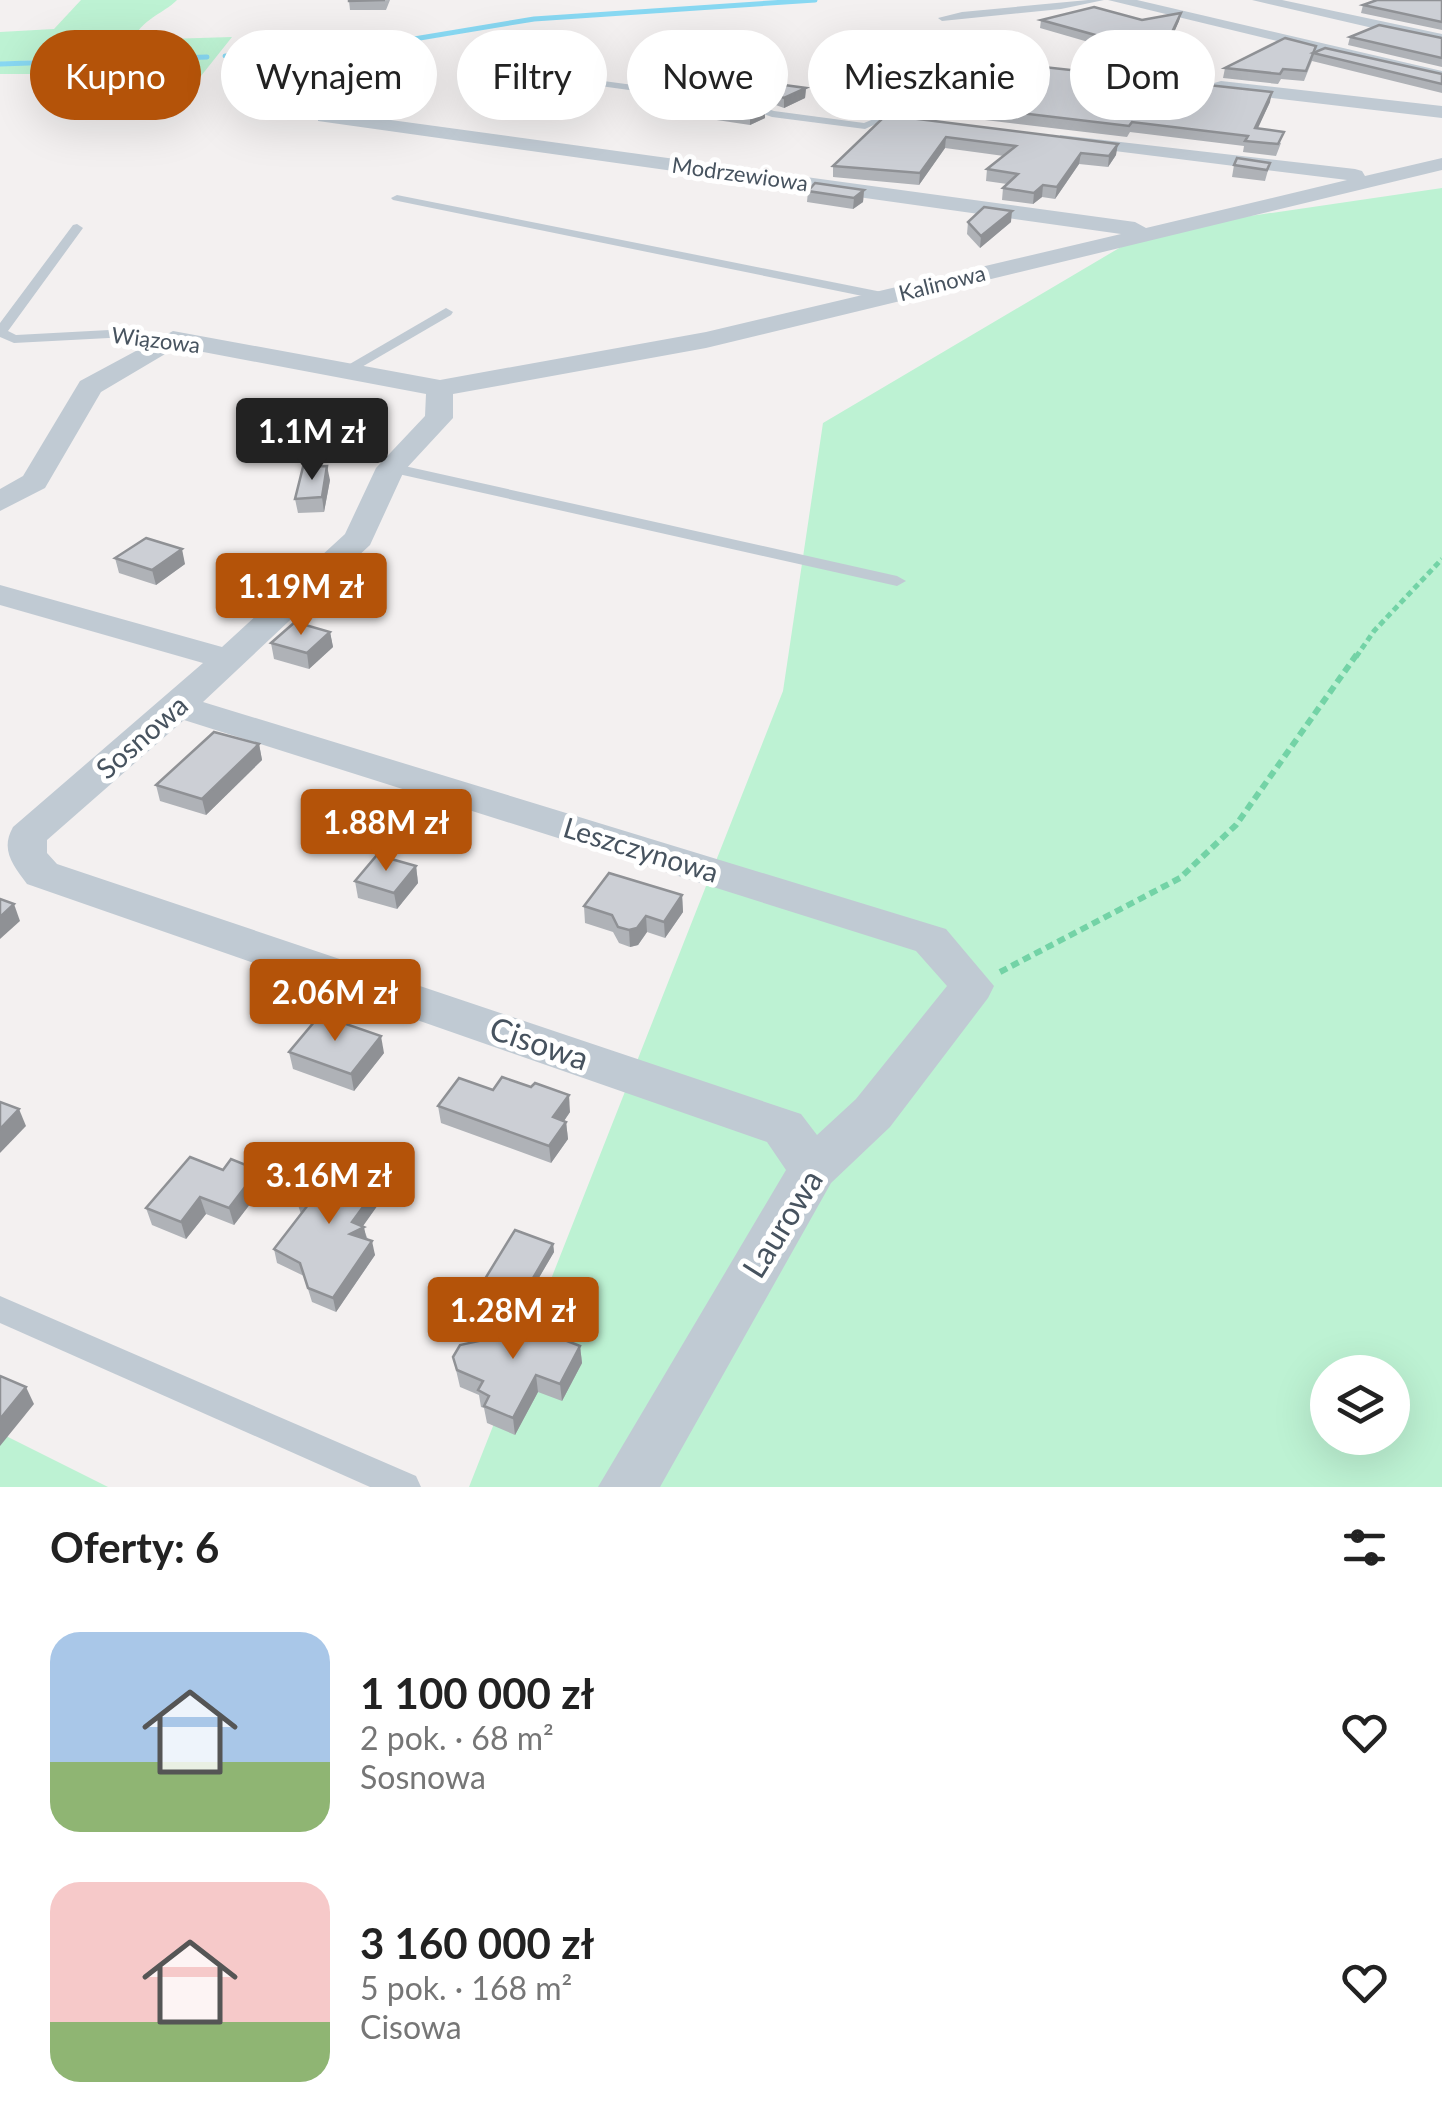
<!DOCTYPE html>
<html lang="pl">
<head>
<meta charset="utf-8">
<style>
	body { margin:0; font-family:Lato,sans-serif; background:#f6f6f6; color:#222; height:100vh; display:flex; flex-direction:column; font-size:38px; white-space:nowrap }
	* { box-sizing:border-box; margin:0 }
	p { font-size:32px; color:#767676 }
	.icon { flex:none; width:55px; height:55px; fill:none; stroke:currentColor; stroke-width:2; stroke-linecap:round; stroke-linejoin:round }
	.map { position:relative; height:1487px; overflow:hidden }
	.details { display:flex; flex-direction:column; background:#fff; flex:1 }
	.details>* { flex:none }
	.hud { position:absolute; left:30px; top:30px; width:1382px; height:90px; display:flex; gap:20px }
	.fabs { position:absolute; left:1310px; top:1355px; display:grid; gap:20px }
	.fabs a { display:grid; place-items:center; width:100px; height:100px; border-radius:50%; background:#fff; box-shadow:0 10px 40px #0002; font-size:50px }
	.price { position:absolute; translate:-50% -85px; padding:0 22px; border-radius:10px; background:#b45309; color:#fff; font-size:32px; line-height:65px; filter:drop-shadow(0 2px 5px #0008) }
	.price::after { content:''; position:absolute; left:50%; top:60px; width:30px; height:22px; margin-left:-15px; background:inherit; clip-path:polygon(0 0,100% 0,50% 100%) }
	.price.active { background:#222; color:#fff }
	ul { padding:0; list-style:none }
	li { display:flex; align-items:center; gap:30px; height:250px; padding:0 50px }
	li span { display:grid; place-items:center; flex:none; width:280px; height:200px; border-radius:30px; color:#555 }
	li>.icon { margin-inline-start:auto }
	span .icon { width:120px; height:120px; fill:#fffc; stroke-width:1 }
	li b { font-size:42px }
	h2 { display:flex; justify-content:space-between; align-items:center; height:120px; padding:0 50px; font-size:42px }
	.tag { padding:0 35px; border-radius:45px; background:#fff; box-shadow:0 10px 40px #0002; font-size:35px; line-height:90px }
	.tag.active { background:#b45309; color:#fff }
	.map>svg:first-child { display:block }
	.green { fill:#bdf2d3; fill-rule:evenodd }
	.water { fill:#88d8f2 }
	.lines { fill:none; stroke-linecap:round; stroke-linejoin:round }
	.stream { stroke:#88d8f2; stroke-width:5 }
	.path-far1 { stroke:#73d3a6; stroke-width:5; stroke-dasharray:6 4; stroke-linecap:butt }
	.path { stroke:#73d3a6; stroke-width:6; stroke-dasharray:8 5; stroke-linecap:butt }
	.lane { fill:#c0cad3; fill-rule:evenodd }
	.street { fill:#c0cad3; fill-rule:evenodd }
	.wall { fill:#afb2b7 }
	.shaded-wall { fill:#8f9195 }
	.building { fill:#cccfd5; stroke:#8f9195; stroke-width:2.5 }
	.labels { text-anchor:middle; stroke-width:10; stroke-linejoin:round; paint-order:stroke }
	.far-street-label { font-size:22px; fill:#47535f; stroke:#fff }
	.street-label { font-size:28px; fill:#47535f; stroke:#fff }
	.near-street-label { font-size:32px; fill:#47535f; stroke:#fff }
</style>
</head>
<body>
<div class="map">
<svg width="1442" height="1487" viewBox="0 0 1442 1487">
	<rect width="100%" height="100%" fill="#f3f0f0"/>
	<g class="green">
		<path d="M81,0H177C163,14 140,20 134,40L232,37L197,81L144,74H0V64L209,56L145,55L0,62V32L54,29Z"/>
		<path d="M1442,188V1487H469L783,691L823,423L1148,231ZM1328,1372H1392V1438H1328Z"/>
		<path d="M0,1433L108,1487H0Z"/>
	</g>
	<path class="water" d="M407,48L421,63L419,69L424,73L420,75C389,77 305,86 280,73L308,63Z"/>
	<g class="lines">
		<g class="stream">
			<path d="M225,56L324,54L534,19L815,0"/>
			<path d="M0,64L207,57"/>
		</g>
		<path class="path-far1" d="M1356,657L1374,631L1442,559"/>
		<path class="path" d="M1000,972L1180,878L1236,825L1357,654"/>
		<g class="lane">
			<path d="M1088,0H1104L1061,9L942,21L938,18L962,12Z"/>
			<path d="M596,80L708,95L713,98L708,101L593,85Z"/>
			<path d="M742,100L774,111L864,123L886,114L891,117L865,129L772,117L738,105Z"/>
			<path d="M397,195L887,293L894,297L887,301L393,200L391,198Z"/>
			<path d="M77,224L83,228L8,331L16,335L128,329L178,336V342L128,337L14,343L0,337V323L73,225Z"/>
			<path d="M446,308L453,312L451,315L348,375L336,372Z"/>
			<path d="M391,463L897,576L906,581L897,586L385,471V465Z"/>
			<path d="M0,1296L416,1476L421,1487H370L0,1323Z"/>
		</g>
		<g class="street">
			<path d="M1108,0H1137L1442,71V81Z"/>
			<path d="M1252,0H1282L1442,34V44Z"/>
			<path d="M965,54L1022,60L1031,65L1022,70L969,65C949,85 911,126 879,121V113L922,91Z"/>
			<path d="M1221,81L1442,106V118L1214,91V83Z"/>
			<path d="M325,111L1135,222L1146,228L1347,180L1067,145L1060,143V135L1355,169L1362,171L1365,176L1442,158V170L706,348L453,394V418L404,471L370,545L203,702L946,929L994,986L988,998L890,1127L831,1183L660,1487H598L786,1170L767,1142L27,884C13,865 0,850 13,827L203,663L0,605V585L222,647L345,534L376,468L425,416L426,394L177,347L101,392L45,488L0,511V489L23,476L80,381L173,331L440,380L706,332L1121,234L318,121V113ZM184,720L916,951L947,986L856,1099L817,1135L801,1114L57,864L47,853V840Z"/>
		</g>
	</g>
	<g class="wall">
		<path d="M390,0L386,10H350L349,1Z"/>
		<path d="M1442,0V30L1361,13L1363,5Z"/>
		<path d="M1181,13L1179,21L1157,71L1080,63L1081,54L1114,57L1116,50L1040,28L1041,20H1142Z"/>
		<path d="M1350,37L1442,38V67L1348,45Z"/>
		<path d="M963,43L962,52L932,78L909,75L910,66Z"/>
		<path d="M1314,53L1442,74V93L1312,61L1304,81L1281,79L1278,84L1223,78L1225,68Z"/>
		<path d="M703,80L806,88L805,98L784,108L754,97L703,91Z"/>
		<path d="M928,102H1270L1257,129L1281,143L1276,156L1243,152L1244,146L1130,132L1127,137L927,113Z"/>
		<path d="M670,103L765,107V118L750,125L670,113Z"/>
		<path d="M886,115L1116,155L1108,167L1079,164L1055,199L1042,197L1033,204L1002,200L1003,188L1007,184L986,181L987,169L1004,156L945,148L919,185L833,177V166Z"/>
		<path d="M1270,163L1265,181L1232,177L1234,165Z"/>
		<path d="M864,190L863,202L853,209L807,202L808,191Z"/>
		<path d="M968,222H1011L980,248L967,234Z"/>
		<path d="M330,480L324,512L298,513L295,499Z"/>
		<path d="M115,558L185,564L156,585L119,573Z"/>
		<path d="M330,632L333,647L309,669L274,659L271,643Z"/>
		<path d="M259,744L262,760L206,815L160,801L156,785Z"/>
		<path d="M416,866L418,883L397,909L358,898L355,881Z"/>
		<path d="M682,895L683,912L665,938L647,932L638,945L630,947L619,943L613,932L585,923L584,906Z"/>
		<path d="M289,1052L384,1053L354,1091L293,1069Z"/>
		<path d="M493,1090L570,1112L564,1121L566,1122L568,1139L551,1163L441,1123L438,1106Z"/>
		<path d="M223,1170H258L263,1187L234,1225L206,1214L186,1239L152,1225L146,1208Z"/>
		<path d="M385,1195L362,1226L375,1255L336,1312L312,1302L304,1276L277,1263L274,1249L301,1214L296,1199Z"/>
		<path d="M553,1244L554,1252L520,1310L481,1295L480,1287Z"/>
		<path d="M580,1346L582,1363L562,1401L538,1392L515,1435L487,1423L484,1408L481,1407L479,1395L460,1387L453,1357Z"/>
	</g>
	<g class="shaded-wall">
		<path d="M1181,13L1179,21L1157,71L1158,62Z"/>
		<path d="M963,43L962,52L932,78L933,69Z"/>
		<path d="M806,88L805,98L784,108V98Z"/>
		<path d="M1272,92L1270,102L1253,139L1255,128Z"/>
		<path d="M765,107V118L750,125V115Z"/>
		<path d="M946,137L945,148L919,185L920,173Z"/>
		<path d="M1118,144L1116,155L1108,167L1109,156Z"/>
		<path d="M1081,153L1079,164L1055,199L1057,187Z"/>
		<path d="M1043,185L1042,197L1033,204L1034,193Z"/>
		<path d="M864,190L863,202L853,209L854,198Z"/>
		<path d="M1012,211L1011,222L980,248L981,236Z"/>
		<path d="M327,466L330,480L324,512L322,497Z"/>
		<path d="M182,549L185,564L156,585L152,570Z"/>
		<path d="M330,632L333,647L309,669L307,653Z"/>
		<path d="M259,744L262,760L206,815L202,799Z"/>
		<path d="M416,866L418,883L397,909L394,893Z"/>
		<path d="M682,895L683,912L665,938L664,922Z"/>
		<path d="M14,904L20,921L0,939V917Z"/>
		<path d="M646,916L647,932L638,945L630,947L629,930Z"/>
		<path d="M381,1036L384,1053L354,1091L351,1074Z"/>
		<path d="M569,1095L570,1112L555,1134L553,1117Z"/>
		<path d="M19,1109L26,1126L0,1153V1129Z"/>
		<path d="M566,1122L568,1139L551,1163L549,1146Z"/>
		<path d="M258,1170L263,1187L234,1225L229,1208Z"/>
		<path d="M382,1181L385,1195L361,1229L364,1227L367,1241L350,1234L352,1222Z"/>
		<path d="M200,1197L206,1214L186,1239L181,1222Z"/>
		<path d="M372,1241L375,1255L336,1312L333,1298Z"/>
		<path d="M553,1244L554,1252L520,1310L519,1302Z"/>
		<path d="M580,1346L582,1363L562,1401L560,1384Z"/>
		<path d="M536,1375L538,1392L515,1435L513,1418Z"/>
		<path d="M26,1387L34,1404L0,1446V1419Z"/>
	</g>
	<g class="building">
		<path d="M349,0H385L349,1Z"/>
		<path d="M1377,0H1442V22L1363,5Z"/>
		<path d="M1094,7L1142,20L1181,13L1158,62L1081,54L1114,57L1117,41L1041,20Z"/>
		<path d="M1379,25L1442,38V58L1350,37Z"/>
		<path d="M1285,38L1316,46L1306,71L1283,69L1280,74L1225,68Z"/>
		<path d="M932,41L963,43L933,69L910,66Z"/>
		<path d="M1325,48L1442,74V84L1313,53Z"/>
		<path d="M971,59L1272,92L1255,128L1284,132L1278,144L1245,141L1248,136L1132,122L1129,126L928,102Z"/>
		<path d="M710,75L806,88L784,98L754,87L703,80Z"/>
		<path d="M686,92L749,100L765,107L750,115L670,103Z"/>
		<path d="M886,115L1118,144L1109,156L1081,153L1057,187L1043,185L1034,193L1003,188L1018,174L987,169L1016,146L946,137L920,173L833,166Z"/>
		<path d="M1237,158L1270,163L1267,170L1234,165Z"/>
		<path d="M815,183L864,190L854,198L808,191Z"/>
		<path d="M984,207L1012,211L981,236L968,222Z"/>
		<path d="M327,466L322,497L295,499L303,467Z"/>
		<path d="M146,538L182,549L152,570L115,558Z"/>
		<path d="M295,622L330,632L307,653L271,643Z"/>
		<path d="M214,732L259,744L202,799L156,785Z"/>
		<path d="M377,855L416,866L394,893L355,881Z"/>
		<path d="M609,873L682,895L664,922L646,916L637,928L629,930L618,927L612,915L584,906Z"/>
		<path d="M0,899L14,904L0,917Z"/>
		<path d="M320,1015L381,1036L351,1074L289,1052Z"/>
		<path d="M502,1077L531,1087L535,1083L569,1095L553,1117L566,1122L549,1146L438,1106L459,1078L493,1090Z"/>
		<path d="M0,1102L19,1109L0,1129Z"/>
		<path d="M190,1157L223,1170L231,1159L258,1170L229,1208L200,1197L181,1222L146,1208Z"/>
		<path d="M327,1160L382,1181L352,1222L364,1227L350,1234L372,1241L333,1298L308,1288L300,1263L274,1249L308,1205L296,1199Z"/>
		<path d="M515,1230L553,1244L519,1302L480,1287Z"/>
		<path d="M495,1313L580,1346L560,1384L536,1375L513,1418L484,1406L489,1396L478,1390L483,1381L457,1370L453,1357L460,1345L479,1341Z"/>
		<path d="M0,1376L26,1387L0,1419Z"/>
	</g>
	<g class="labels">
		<g class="far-street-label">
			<text transform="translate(740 174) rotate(8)" y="8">Modrzewiowa</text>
			<text transform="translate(942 283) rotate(-14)" y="8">Kalinowa</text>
			<text transform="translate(156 340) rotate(7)" y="8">Wiązowa</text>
		</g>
		<g class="street-label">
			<text transform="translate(142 737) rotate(-41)" y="10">Sosnowa</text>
			<text transform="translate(641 850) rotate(17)" y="10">Leszczynowa</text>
		</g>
		<g class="near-street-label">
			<text transform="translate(539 1044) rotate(19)" y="11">Cisowa</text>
			<text transform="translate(783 1224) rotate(-58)" y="11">Laurowa</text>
		</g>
	</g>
</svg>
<div class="fabs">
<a><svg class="icon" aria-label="layers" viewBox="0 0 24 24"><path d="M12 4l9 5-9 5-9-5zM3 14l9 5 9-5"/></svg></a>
</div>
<b class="price active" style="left:312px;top:483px">1.1M zł</b>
<b class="price" style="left:301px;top:638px">1.19M zł</b>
<b class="price" style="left:386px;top:874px">1.88M zł</b>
<b class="price" style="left:335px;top:1044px">2.06M zł</b>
<b class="price" style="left:329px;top:1227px">3.16M zł</b>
<b class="price" style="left:513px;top:1362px">1.28M zł</b>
<div class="hud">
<a class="tag active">Kupno</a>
<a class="tag">Wynajem</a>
<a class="tag">Filtry</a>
<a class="tag">Nowe</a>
<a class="tag">Mieszkanie</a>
<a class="tag">Dom</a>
</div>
</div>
<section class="details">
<h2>Oferty: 6<svg class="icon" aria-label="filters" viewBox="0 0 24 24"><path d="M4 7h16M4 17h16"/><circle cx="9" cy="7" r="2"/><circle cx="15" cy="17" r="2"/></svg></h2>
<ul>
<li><span style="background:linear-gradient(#a9c7e8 65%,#8fb573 0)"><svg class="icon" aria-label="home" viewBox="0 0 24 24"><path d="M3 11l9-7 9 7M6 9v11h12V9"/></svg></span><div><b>1 100 000 zł</b><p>2 pok. · 68 m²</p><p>Sosnowa</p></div><svg class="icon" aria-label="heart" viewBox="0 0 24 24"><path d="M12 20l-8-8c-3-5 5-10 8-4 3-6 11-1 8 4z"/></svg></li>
<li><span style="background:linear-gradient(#f6c9c9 70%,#8fb573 0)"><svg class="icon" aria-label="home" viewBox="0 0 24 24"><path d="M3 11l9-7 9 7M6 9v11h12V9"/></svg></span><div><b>3 160 000 zł</b><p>5 pok. · 168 m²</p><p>Cisowa</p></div><svg class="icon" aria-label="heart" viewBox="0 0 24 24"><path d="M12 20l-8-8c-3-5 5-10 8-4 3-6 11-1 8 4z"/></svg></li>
</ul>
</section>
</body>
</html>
